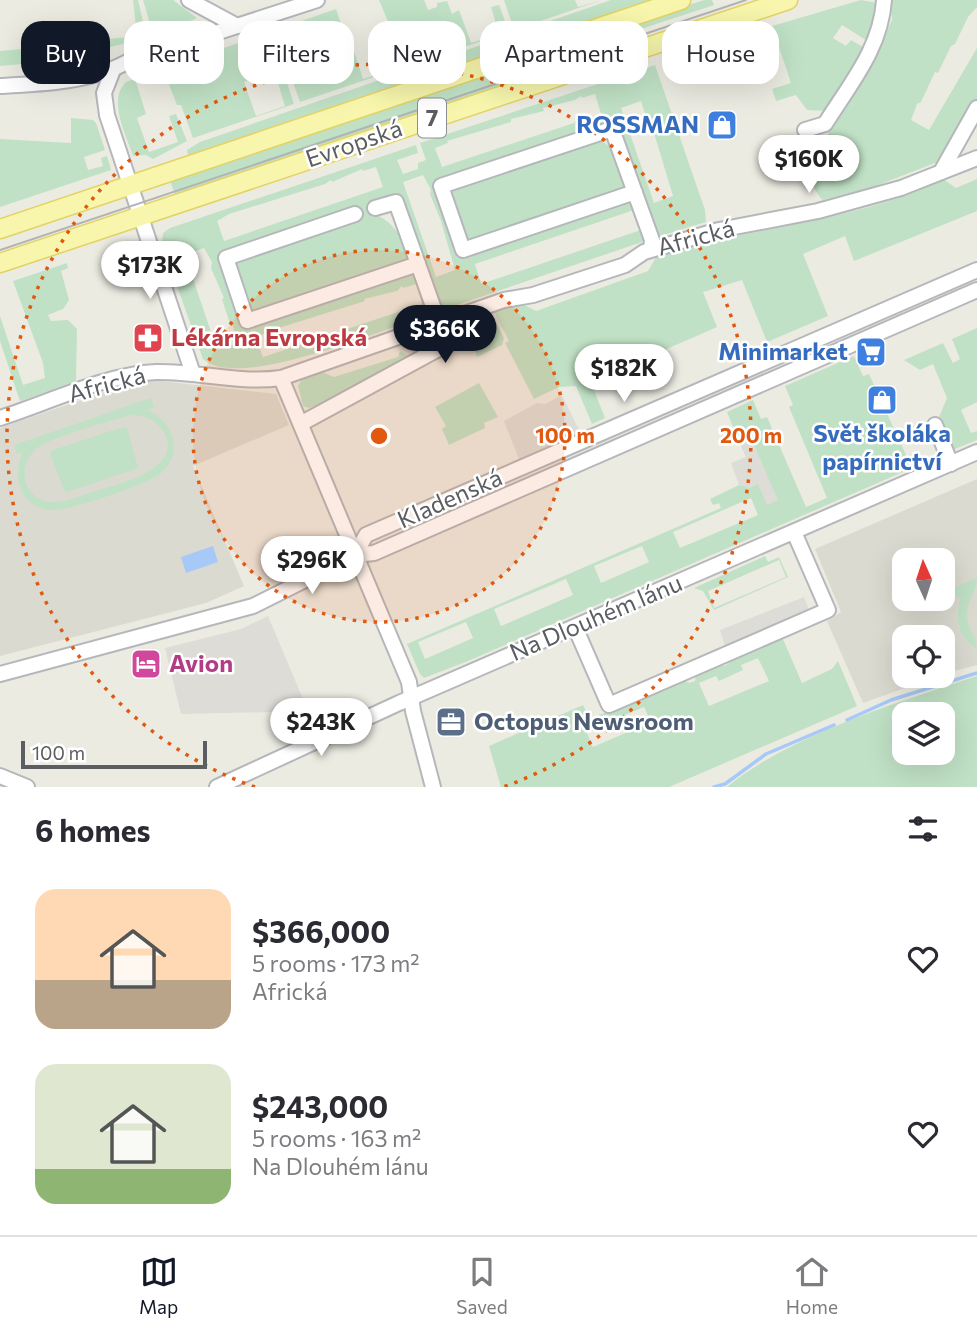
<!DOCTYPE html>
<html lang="en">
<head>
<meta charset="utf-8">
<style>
	body { margin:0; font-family:Commissioner,sans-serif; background:#f7f7f7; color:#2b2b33; height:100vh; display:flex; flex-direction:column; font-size:26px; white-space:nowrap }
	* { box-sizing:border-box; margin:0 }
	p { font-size:23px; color:#7c7c81 }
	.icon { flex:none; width:38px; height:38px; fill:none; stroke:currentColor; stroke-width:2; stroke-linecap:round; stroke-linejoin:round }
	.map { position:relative; height:787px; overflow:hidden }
	.sheet { display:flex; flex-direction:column; background:#fff; flex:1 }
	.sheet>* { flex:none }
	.top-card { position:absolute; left:21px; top:21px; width:936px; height:63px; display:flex; gap:14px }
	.needle { width:46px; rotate:357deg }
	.tools { position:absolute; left:892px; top:548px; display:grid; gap:14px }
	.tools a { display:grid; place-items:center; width:63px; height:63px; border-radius:14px; background:#fff; box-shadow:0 7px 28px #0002; font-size:35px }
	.scale { position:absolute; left:21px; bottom:18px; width:186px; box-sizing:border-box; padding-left:7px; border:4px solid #5a5d61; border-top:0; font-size:19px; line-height:24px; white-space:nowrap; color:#5a5d61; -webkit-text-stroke:5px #fff; paint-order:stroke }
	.price { position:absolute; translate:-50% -60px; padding:0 16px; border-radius:24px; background:#fff; color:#222; font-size:23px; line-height:46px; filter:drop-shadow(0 2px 4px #0008) }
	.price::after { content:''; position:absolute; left:50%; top:42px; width:21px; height:16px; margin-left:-10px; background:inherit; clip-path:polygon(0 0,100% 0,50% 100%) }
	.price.current { background:#111827; color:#fff }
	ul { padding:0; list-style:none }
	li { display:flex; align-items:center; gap:21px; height:175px; padding:0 35px }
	li span { display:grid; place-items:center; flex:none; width:196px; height:140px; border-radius:21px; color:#555 }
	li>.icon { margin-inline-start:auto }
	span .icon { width:84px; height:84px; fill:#fffc; stroke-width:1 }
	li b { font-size:30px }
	h2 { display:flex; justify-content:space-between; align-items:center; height:84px; padding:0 35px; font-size:30px }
	.tag { padding:0 24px; border-radius:21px; background:#fff; box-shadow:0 7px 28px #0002; font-size:24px; line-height:63px }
	.tag.current { background:#111827; color:#fff }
	.tab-bar { display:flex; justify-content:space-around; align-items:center; height:98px; border-top:2px solid #e1e1e2; background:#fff; font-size:19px; color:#7c7c81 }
	.tab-bar a { display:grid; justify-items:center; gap:4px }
	.tab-bar .current { color:#111827 }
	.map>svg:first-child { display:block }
	.industrial { fill:#dddcd6 }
	.education { fill:#dbdad0; fill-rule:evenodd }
	.green { fill:#c0e1c5; fill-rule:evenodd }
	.water { fill:#a7c9f7 }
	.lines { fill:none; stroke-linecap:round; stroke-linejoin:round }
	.stream { stroke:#a7c9f7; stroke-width:3.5 }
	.minor-casing { stroke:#b5b7bb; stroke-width:18 }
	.major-casing { stroke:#e4d263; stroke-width:21 }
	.minor { stroke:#fff; stroke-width:14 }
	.major { stroke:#f7f6ac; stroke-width:18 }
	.tram { stroke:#b2b3b3; stroke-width:2 }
	.ring { fill:none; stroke:#e15910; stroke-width:3.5; stroke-dasharray:3.5 7 }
	.labels { text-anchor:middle; stroke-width:5; stroke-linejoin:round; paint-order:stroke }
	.shield { fill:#fff; stroke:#8c8e90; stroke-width:2 }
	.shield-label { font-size:23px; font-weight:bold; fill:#5a5d61 }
	.shop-label { font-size:24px; font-weight:bold; fill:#366cbe; stroke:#fff; text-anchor:end }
	.street-label { font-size:24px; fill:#5a5d61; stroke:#fff }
	.health-label { font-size:24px; font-weight:bold; fill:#be3a42; stroke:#fff; text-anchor:start }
	.hotel-label { font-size:24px; font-weight:bold; fill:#b23c85; stroke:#fff; text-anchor:start }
	.service-label { font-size:24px; font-weight:bold; fill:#4e5e75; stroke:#fff; text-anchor:start }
	.centre { fill:#e15910; stroke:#fff; stroke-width:3.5 }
	.ring-label { font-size:21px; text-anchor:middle; font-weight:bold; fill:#e15910; stroke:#fff; stroke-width:5; stroke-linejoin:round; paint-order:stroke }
</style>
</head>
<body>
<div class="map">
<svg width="977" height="787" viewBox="0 0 977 787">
	<rect width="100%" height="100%" fill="#ecebe2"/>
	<g class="industrial">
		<path d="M562,395L580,432L519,459L504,421L537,403L545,404Z"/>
		<path d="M753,406L798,500L767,513L750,488L739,485L731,463L746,457L729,417Z"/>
		<path d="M804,597L810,612L725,647L720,630Z"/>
		<path d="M268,616L306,706L271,712L181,714L165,648L241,629Z"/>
	</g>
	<g class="education">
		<path d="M152,380L276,394L289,425L193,466L244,586L206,603L0,656V428L130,383Z"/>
		<path d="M977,479V665L943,674V637H905V676H939L863,703L827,621L841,612L815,549ZM905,560H943V598H905Z"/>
	</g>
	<g class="green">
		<path d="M133,0H138L147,38L91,52L90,41L137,36Z"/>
		<path d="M143,0H173L197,18L154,37Z"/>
		<path d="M379,0H424L428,10L437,7V3L447,1L452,14L459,10L471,43L499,34L491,7L499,5L509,32L407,66Z"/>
		<path d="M504,0H575L578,7L602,0L514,30Z"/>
		<path d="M611,0H649L188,155L187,150L200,142Z"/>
		<path d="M704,0H712L714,5L553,58L555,67L176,197L169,178Z"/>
		<path d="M861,0L877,3L869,42L842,25L833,38L846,46L851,40L863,47L864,52L826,111L807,110L796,95L776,101L772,89L791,83L772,26Z"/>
		<path d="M891,0H977V7L968,17L955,44L951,46L938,73L935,72L921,102L917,104L911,120L929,130L977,48V101L943,160L870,188L822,200L815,190L803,151L821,145L874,61L892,20Z"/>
		<path d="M336,9L346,38L343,39L340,29L329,32L333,44L352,45L363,79L392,70L384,44L393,41L401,68L300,102L288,68L284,69L272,36L243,47L253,78L244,82L256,116L285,106L277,80L285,77L294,104L193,138L181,105H177L164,72L136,82L146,114L137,118L149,152L178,142L169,116L176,114L187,141L153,159L146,155L133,156C126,134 107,100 126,82Z"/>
		<path d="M766,29L770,42L729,56L725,42Z"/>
		<path d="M83,42L85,53L47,61L45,46Z"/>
		<path d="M32,48L34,63L0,66V51Z"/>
		<path d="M655,65L705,210L706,222L660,236L654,232L615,126L600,140L614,149L645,241L445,309L432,293L399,201L372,213C409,225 418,281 430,314C387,328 238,392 203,359L162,244L163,233L170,228L416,145L418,153L397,160L403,174L418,169V163L426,160L420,143ZM595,94L601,114L442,167L435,148L448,143L447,141L511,122V119L544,111L543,108L575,100L581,96L582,98ZM641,101L645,114L648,113L673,196L654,203L621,108ZM376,167L383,187L224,241L217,221L229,214L325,184L331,180L332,182L362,169L363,171ZM423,175L431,190L430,194L441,221L455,270L436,277L403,182ZM634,210L641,230L481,284L475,264ZM204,248L212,262L211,268L224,298L222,299L230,324L233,326L237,343L217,350L185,255ZM416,284L422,304L263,357L256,338L269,331L365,301L364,299L397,291L402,286L403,288Z"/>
		<path d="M71,118L93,120L96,123L105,150L84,157L88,170L103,166L101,158L107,156L111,170L0,207V139L71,143Z"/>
		<path d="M943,179L956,188L977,179V211L854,261L845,236L803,254L828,316L767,342L742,280L703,292L717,327L591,382L605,418L592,424L576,386L559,387L534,399L505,343L509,341L493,310L519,302L536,311L648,271L658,254C734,233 813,225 889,201C907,196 925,187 943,179Z"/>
		<path d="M67,263L68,268L61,271L69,300L63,309L48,315L51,321L68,320L77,329L76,381L20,401L0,341V316L23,385L45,378L43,363L13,281Z"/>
		<path d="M492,315L504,338L502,345L477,357L470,335L481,319Z"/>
		<path d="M977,328V402L961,410L971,433L977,431V440L950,451L937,422L947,398L933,364L920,370L904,360L943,343L953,363L960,359L952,339Z"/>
		<path d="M400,351L408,356L321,403L309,408L303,406L298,386L302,379L322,372L334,377L398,357Z"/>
		<path d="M854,356L863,376L869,374L912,468L468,661L424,678L420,674L407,644L721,508L719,503L713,505L710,499L739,485L750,488L758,484L767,505L778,500L751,438L741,443L748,461L727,412L753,400L761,419L767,417L806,507L827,498L789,407L793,405L785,386ZM751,498L758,515L680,548L673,532ZM642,546L649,562L601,583L594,566ZM566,579L573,595L501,626L494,609ZM466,622L473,638L425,659L418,642Z"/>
		<path d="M479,383L498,417L484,423L485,428L449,445L442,429L446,426L435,407Z"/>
		<path d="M151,398L154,407L148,410C173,422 185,453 160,474C145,485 67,512 49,510C20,506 11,475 23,452L17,454L14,445ZM130,415C143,415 154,418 162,429C190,470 111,486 86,494C74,498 63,503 50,502C24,499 16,467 35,450C48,437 109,422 130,415Z"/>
		<path d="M123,427L127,428L138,468L67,492L64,490L50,453L53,450Z"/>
		<path d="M765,556L768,562L779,557L788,577L714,610L703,591L694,588ZM779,560L786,577L714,608L708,591Z"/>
		<path d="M977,578C977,593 966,601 967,616C968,630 977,636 977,649C957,637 955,616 961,596L938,604L936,599L943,598V592Z"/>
		<path d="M782,637L802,683L832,669L838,661L857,706L669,787H501L489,746L583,705L590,719L683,679L689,683L695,681L696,673L721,663L724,666L729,663L728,659ZM758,658L769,681L709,706L699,683L716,676L719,681L743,670L741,665ZM644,707L651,722L593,747L586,731Z"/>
		<path d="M977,676V787H727C790,735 899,702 977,676ZM943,714V752H905V714Z"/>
	</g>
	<path class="water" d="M213,546L218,562L186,573L181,557Z"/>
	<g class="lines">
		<g class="stream">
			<path d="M847,720L891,700L977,673"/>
			<path d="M714,787L725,784L766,754L834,725"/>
		</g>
		<g class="minor-casing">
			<g id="minor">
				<path d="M189,0L237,26"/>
				<path d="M113,70L104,93L107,115L193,374"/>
				<path d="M0,86C42,84 92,82 129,61L317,0"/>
				<path d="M805,130L825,124C850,84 881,48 884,0"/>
				<path d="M941,172L977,108"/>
				<path d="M635,192L463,250L441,186L612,129L652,240L651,249"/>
				<path d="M375,208L396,202L439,323"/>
				<path d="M355,214L226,258L247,321L418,264"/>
				<path d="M281,378L409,682L413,711L433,787"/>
				<path d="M0,418C47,403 107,374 156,372C198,371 239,384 281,378L504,300L533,295L625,265L644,252L719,230L818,211L901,188L977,158"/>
				<path d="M302,423L464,335L459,316"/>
				<path d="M935,425L951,464"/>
				<path d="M355,555L366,535L977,270"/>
				<path d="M575,627L609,705L828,610L794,532"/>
				<path d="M0,674L253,606L355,555L374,553L977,290"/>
				<path d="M0,776L27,787"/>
				<path d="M217,787L399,703L977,452"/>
			</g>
		</g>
		<g class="major-casing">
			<g id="major">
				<path d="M0,229L681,0"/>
				<path d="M0,263L788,0"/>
			</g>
		</g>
		<use href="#minor" class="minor"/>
		<use href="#major" class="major"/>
		<path class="tram" d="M0,250L746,0"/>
	</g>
	<circle cx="379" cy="436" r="186" fill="#e15910" fill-opacity=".12"/>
	<g class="ring">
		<circle cx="379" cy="436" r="186"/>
		<path d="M255 787A372 372 0 1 1 503 787"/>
	</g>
	<defs>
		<g id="shop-square" transform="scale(1.575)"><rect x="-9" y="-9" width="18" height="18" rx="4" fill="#3f7fe0" stroke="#fff"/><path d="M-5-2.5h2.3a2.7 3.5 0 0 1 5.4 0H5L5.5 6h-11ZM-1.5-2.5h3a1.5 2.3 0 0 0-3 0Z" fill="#fff"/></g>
		<g id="pharmacy-square" transform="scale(1.575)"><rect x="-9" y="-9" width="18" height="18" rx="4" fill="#e0444e" stroke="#fff"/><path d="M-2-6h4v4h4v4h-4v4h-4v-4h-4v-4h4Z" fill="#fff"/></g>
		<g id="supermarket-square" transform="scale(1.575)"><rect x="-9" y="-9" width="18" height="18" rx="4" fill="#3f7fe0" stroke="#fff"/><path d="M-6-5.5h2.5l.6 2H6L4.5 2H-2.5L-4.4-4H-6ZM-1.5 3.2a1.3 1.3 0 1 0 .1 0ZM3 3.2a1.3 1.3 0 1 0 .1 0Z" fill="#fff"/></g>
		<g id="hotel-square" transform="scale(1.575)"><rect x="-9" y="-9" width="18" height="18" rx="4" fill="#d1479c" stroke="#fff"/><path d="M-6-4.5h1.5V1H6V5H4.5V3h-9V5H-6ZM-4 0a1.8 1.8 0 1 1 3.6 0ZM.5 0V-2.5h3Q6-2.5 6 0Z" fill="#fff"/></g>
		<g id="office-square" transform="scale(1.575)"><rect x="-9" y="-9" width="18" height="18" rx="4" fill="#5c6f8a" stroke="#fff"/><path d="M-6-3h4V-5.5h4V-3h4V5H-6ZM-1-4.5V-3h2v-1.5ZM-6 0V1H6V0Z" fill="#fff"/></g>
	</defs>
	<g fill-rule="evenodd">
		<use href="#shop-square" x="722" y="125"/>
		<use href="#pharmacy-square" x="148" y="338"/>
		<use href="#supermarket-square" x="871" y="352"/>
		<use href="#shop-square" x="882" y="400"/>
		<use href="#hotel-square" x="146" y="664"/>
		<use href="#office-square" x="451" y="722"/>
	</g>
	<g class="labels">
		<rect class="shield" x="418" y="98.5" width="28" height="39" rx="5"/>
		<g class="shield-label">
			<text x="432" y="126">7</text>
		</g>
		<g class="shop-label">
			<text x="699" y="133">ROSSMAN</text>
			<text x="848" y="360">Minimarket</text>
			<text x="882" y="442" text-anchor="middle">Svět školáka<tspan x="882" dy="28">papírnictví</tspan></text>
		</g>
		<g class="street-label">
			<text transform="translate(354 144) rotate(-19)" y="8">Evropská</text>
			<text transform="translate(696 238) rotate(-15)" y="8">Africká</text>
			<text transform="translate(107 385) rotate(-15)" y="8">Africká</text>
			<text transform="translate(450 499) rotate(-24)" y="8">Kladenská</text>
			<text transform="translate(596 618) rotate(-23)" y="8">Na Dlouhém lánu</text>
		</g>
		<g class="health-label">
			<text x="171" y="346">Lékárna Evropská</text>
		</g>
		<g class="hotel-label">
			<text x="169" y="672">Avion</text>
		</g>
		<g class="service-label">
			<text x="474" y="730">Octopus Newsroom</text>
		</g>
	</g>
	<circle cx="379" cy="436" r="10" class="centre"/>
	<g class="ring-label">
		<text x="565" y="443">100 m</text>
		<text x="751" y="443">200 m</text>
	</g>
</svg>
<div class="tools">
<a><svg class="needle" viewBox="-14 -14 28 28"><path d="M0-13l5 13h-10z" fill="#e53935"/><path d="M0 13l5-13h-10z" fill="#7c7c81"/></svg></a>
<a><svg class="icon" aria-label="locate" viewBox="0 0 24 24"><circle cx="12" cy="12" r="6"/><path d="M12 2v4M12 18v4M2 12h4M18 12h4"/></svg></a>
<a><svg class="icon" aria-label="layers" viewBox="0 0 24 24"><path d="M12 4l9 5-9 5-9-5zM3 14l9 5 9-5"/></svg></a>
</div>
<div class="scale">100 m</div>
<b class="price" style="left:809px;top:195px">$160K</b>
<b class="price" style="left:150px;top:301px">$173K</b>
<b class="price current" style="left:445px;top:365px">$366K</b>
<b class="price" style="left:624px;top:404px">$182K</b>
<b class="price" style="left:312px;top:596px">$296K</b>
<b class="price" style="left:321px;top:758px">$243K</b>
<div class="top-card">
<a class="tag current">Buy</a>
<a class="tag">Rent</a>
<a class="tag">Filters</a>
<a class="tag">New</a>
<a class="tag">Apartment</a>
<a class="tag">House</a>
</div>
</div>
<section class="sheet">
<h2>6 homes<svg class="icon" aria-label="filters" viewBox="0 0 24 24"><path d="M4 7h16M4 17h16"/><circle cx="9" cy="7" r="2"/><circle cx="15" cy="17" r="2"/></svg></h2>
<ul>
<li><span style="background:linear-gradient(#ffd9b3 65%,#b9a48a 0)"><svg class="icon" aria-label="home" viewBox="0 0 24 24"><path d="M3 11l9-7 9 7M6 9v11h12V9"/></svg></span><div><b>$366,000</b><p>5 rooms · 173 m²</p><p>Africká</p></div><svg class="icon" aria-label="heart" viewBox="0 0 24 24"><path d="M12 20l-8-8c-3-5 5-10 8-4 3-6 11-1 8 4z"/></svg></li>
<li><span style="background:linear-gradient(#dfe7d0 75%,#8fb573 0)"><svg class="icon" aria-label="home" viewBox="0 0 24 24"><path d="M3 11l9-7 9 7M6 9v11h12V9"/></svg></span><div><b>$243,000</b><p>5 rooms · 163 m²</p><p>Na Dlouhém lánu</p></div><svg class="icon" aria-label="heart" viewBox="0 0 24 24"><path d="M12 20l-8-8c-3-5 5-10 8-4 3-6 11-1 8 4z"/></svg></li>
</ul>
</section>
<nav class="tab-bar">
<a class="current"><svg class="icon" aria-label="map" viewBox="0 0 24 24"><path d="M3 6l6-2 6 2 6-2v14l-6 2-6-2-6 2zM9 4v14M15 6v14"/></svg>Map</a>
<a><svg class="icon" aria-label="saved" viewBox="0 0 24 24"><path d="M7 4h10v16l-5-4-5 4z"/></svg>Saved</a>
<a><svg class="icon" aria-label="home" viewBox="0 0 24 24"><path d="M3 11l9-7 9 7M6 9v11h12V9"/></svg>Home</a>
</nav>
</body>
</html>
